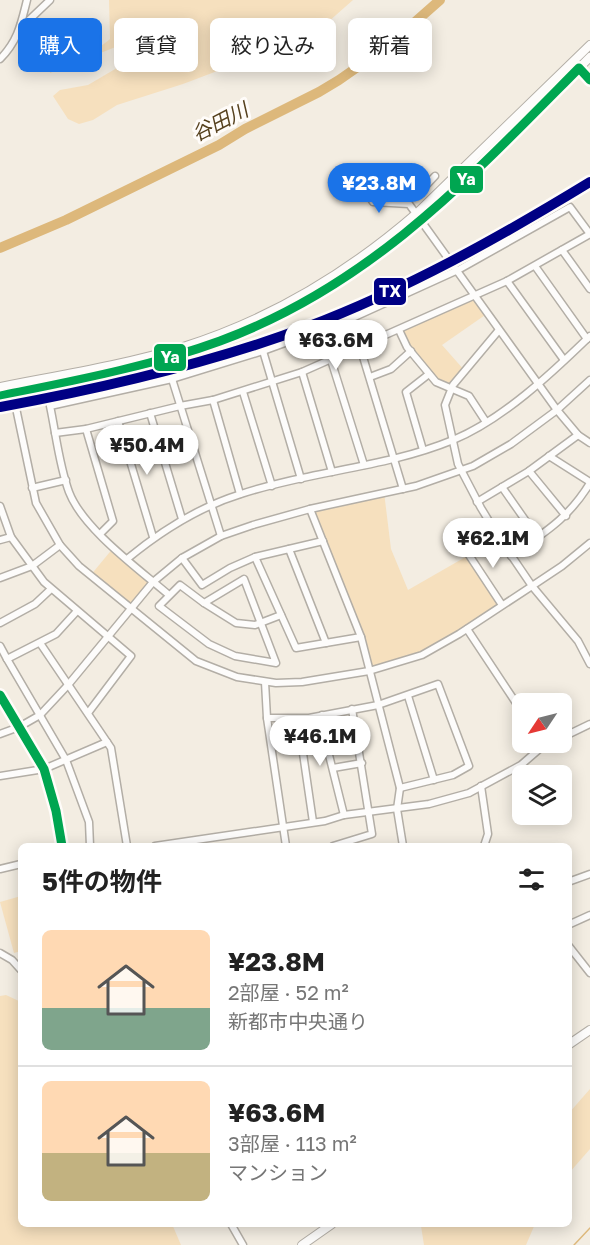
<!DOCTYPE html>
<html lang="ja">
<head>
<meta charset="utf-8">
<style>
	body { margin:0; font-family:"Golos Text","Noto Sans JP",sans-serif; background:#f6f6f6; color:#222; height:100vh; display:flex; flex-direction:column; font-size:22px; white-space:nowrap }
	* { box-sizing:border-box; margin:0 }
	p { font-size:20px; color:#767676 }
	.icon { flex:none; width:33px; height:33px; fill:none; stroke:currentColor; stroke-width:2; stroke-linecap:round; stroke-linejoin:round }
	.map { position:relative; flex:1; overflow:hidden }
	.drawer { position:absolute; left:18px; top:843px; width:554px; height:384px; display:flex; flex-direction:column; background:#fff; border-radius:9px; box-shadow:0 3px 15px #0003 }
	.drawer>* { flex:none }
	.top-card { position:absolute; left:18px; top:18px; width:555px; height:54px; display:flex; gap:12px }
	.needle { width:39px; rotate:235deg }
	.fabs { position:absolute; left:512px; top:693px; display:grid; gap:12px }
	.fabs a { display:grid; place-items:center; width:60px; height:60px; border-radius:9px; background:#fff; box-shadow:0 3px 15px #0003; font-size:30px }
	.price { position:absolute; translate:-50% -51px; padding:0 14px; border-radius:21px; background:#fff; color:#222; font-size:20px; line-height:39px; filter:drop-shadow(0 2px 3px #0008) }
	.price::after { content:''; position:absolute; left:50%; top:36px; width:18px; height:14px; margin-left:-9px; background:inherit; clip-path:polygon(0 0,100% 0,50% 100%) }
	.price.on { background:#1a73e8; color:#fff }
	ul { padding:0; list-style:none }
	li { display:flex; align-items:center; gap:18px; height:150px; padding:0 24px }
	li+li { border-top:2px solid #e0e0e0 }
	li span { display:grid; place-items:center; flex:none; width:168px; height:120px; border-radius:9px; color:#555 }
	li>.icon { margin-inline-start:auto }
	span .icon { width:72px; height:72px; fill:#fffc; stroke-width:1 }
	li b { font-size:26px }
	h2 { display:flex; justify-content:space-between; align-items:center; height:72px; padding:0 24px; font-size:26px }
	.chip { padding:0 21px; border-radius:9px; background:#fff; box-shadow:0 3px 15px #0003; font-size:21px; line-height:54px }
	.chip.on { background:#1a73e8; color:#fff }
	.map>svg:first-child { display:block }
	.green { fill:#f6e0be }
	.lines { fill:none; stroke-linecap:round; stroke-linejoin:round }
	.stream { stroke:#ddb87b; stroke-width:1.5 }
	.river { stroke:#ddb87b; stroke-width:10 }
	.minor-casing { stroke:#b3aea6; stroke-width:9 }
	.major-casing { stroke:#b3aea6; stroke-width:10 }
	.minor { stroke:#fdfcfb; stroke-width:6 }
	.major { stroke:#fdfcfb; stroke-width:8 }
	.bus-1-casing { stroke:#fffcf9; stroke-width:14 }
	.bus-1 { stroke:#00a651; stroke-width:9 }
	.rail-1-casing { stroke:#fffcf9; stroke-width:15 }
	.rail-1 { stroke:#000084; stroke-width:10 }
	.labels { text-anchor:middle; stroke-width:6; stroke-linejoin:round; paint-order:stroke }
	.water-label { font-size:20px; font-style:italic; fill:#56411e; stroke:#fffcf9 }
	.line-badge { stroke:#fffcf9; stroke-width:2 }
	.badge-label { font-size:16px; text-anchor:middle; font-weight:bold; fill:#fff }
</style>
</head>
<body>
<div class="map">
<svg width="590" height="1245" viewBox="0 0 590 1245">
	<rect width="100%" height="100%" fill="#f3ede2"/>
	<g class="green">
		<path d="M109,0H353L311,37L292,46L249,59L183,84L117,105L93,120L79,124L68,119L53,96L60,90L88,85L139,55L157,43L161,29L50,73L49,63C70,58 93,54 110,39Z"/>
		<path d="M475,295L488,313L442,345L465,371L451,389L436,382L411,351L399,330Z"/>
		<path d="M384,492L391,549L408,590L469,555L502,605L422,655L369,671L361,637L310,509Z"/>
		<path d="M114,547L153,582L131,609L90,576Z"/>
		<path d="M21,896V951L14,953L0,902Z"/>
		<path d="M6,995L21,1002V1224H172L181,1245H0V996Z"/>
		<path d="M590,1089V1149L569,1173V1113Z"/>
		<path d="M434,1224H535L526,1245H424L421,1226Z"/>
	</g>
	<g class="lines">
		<path class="stream" d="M574,1245L590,1228"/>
		<path class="river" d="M0,248L66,220L219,145L245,129L319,92L339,80L389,45L440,0"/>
		<g class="minor-casing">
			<g id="minor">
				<path d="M21,24L27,22L50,0"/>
				<path d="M0,59C18,41 21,24 27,0"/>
				<path d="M435,176L419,193L391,191L366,192L373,202L409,204L557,410L578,435L590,443"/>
				<path d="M562,250L590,289"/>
				<path d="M535,266L587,339"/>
				<path d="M507,281L564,360"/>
				<path d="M348,320L360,347L403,489"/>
				<path d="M399,330L407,347L436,382L469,396L486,422"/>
				<path d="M499,330L453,385L445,405L458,464L481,508L498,536L532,586L578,641L590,664"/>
				<path d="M263,351L301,479"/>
				<path d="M331,360L364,465"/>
				<path d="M302,372L332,472"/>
				<path d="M370,377L391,369L411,351"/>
				<path d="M172,379L221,536"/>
				<path d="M12,389L36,503L60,545L79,566L196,661L237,677L276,683L302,682L369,671L422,655L459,634L532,586L562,566L590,543"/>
				<path d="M243,392L272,486"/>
				<path d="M213,400L240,494"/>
				<path d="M150,413L182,519"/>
				<path d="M118,421L153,537"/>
				<path d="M86,429L113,521L100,534"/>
				<path d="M55,433L86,429L180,406L213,400L302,372L507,281L590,234"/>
				<path d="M423,450L406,392L429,374"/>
				<path d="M549,456L590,482"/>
				<path d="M529,471L566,516"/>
				<path d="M502,487L537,537"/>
				<path d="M32,488L66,480"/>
				<path d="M477,502L529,471L578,435"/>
				<path d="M0,506L11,537L44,582L131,656L88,713"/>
				<path d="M310,509L361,637L400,788L397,809L403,846"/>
				<path d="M498,536L469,555L502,605"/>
				<path d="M0,540L11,537"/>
				<path d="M289,549L326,643"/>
				<path d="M511,556C545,532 568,519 590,483"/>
				<path d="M255,557L296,648L361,637"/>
				<path d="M182,558L202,585L230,568L255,557L323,541"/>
				<path d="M127,559C161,531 199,507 241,494C310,471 385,468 453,440C502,420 552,373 590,336"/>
				<path d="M0,578L32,566L60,545"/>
				<path d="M244,579L276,663L235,656L209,644L159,606L180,585L204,603Z"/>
				<path d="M169,595C140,570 83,529 69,492C59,465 56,434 50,406L172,379L263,351L348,320L458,270L570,207L590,234"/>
				<path d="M204,603L236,623L255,625L281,615"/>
				<path d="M0,623L35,604L51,589"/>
				<path d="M467,629L522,712"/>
				<path d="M40,643L111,748L127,846"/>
				<path d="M0,646L7,659L56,634L77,611"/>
				<path d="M7,659L66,760L89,822L90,846"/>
				<path d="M265,682L267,718L286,846"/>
				<path d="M0,695L44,769L56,811L62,846"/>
				<path d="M408,696L434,780"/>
				<path d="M322,715L328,751L344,815"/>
				<path d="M267,718H309L378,705L438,684L469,766L453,775L400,788"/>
				<path d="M298,719L313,822"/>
				<path d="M0,734L19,727L40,715L68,685L153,582L182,558L221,536L253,525L310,509L416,486L473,466L511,444L557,410L590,380"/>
				<path d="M561,738L590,724"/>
				<path d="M333,768L362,763"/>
				<path d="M0,776L44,769L107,742"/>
				<path d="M481,786L488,834L484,846"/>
				<path d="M155,846L325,821L344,815L429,804L469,793L521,765L544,745L550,742"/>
				<path d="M333,846L372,834L352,709"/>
				<path d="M0,869L21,864"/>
				<path d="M568,882L590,874"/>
				<path d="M568,925L590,915"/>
				<path d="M568,945L590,973"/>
				<path d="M0,953L12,960L21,970"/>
				<path d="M231,1224L243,1245"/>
			</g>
		</g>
		<g class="major-casing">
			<g id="major">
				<path d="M578,66L590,80"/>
				<path d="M0,387C61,375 124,365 183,347C269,320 349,272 417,213L590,45"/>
				<path d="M0,396C137,369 260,342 375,258C454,200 521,126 590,57"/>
				<path d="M568,1045L590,1030"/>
				<path d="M302,1245L332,1224"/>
			</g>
		</g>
		<use href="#minor" class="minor"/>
		<use href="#major" class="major"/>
		<g class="bus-1-casing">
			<g id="bus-1">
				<path d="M0,396C74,381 149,367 220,341C371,285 469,179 579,68L590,80"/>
				<path d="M0,695L44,769L56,811L62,846"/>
			</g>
		</g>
		<use href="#bus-1" class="bus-1"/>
		<g class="rail-1-casing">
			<path id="rail-1" d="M0,407C104,388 208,364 307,327C407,289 500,237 590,182"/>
		</g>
		<use href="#rail-1" class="rail-1"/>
	</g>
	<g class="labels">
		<g class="water-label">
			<text transform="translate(220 122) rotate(-27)" y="7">谷田川</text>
		</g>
	</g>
	<g class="line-badge">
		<rect x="449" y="165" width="35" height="29" rx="6" fill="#00a651"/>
		<rect x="373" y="277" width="34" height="29" rx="6" fill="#000084"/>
		<rect x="153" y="343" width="34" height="29" rx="6" fill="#00a651"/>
	</g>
	<g class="badge-label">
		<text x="466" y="185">Ya</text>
		<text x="390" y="297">TX</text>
		<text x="170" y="363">Ya</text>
	</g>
</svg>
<div class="fabs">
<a><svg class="needle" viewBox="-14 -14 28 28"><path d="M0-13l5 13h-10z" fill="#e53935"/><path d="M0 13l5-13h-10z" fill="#767676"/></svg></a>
<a><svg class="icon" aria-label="layers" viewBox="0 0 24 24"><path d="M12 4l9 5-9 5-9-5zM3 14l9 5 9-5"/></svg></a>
</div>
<b class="price on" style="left:379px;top:214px">¥23.8M</b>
<b class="price" style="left:336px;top:371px">¥63.6M</b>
<b class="price" style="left:147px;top:476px">¥50.4M</b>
<b class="price" style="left:493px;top:569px">¥62.1M</b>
<b class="price" style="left:320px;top:767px">¥46.1M</b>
<div class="top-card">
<a class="chip on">購入</a>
<a class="chip">賃貸</a>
<a class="chip">絞り込み</a>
<a class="chip">新着</a>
</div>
<section class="drawer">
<h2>5件の物件<svg class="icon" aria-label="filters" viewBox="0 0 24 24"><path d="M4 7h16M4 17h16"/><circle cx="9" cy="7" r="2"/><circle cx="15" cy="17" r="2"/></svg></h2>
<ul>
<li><span style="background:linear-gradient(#ffd9b3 65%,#7fa58c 0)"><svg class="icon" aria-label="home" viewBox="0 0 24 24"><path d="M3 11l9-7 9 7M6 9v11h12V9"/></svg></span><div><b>¥23.8M</b><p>2部屋 · 52 m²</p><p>新都市中央通り</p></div></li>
<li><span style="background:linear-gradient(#ffd9b3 60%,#c2b280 0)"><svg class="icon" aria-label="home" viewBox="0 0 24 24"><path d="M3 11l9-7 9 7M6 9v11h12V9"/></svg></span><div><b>¥63.6M</b><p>3部屋 · 113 m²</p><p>マンション</p></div></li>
</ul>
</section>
</div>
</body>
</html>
